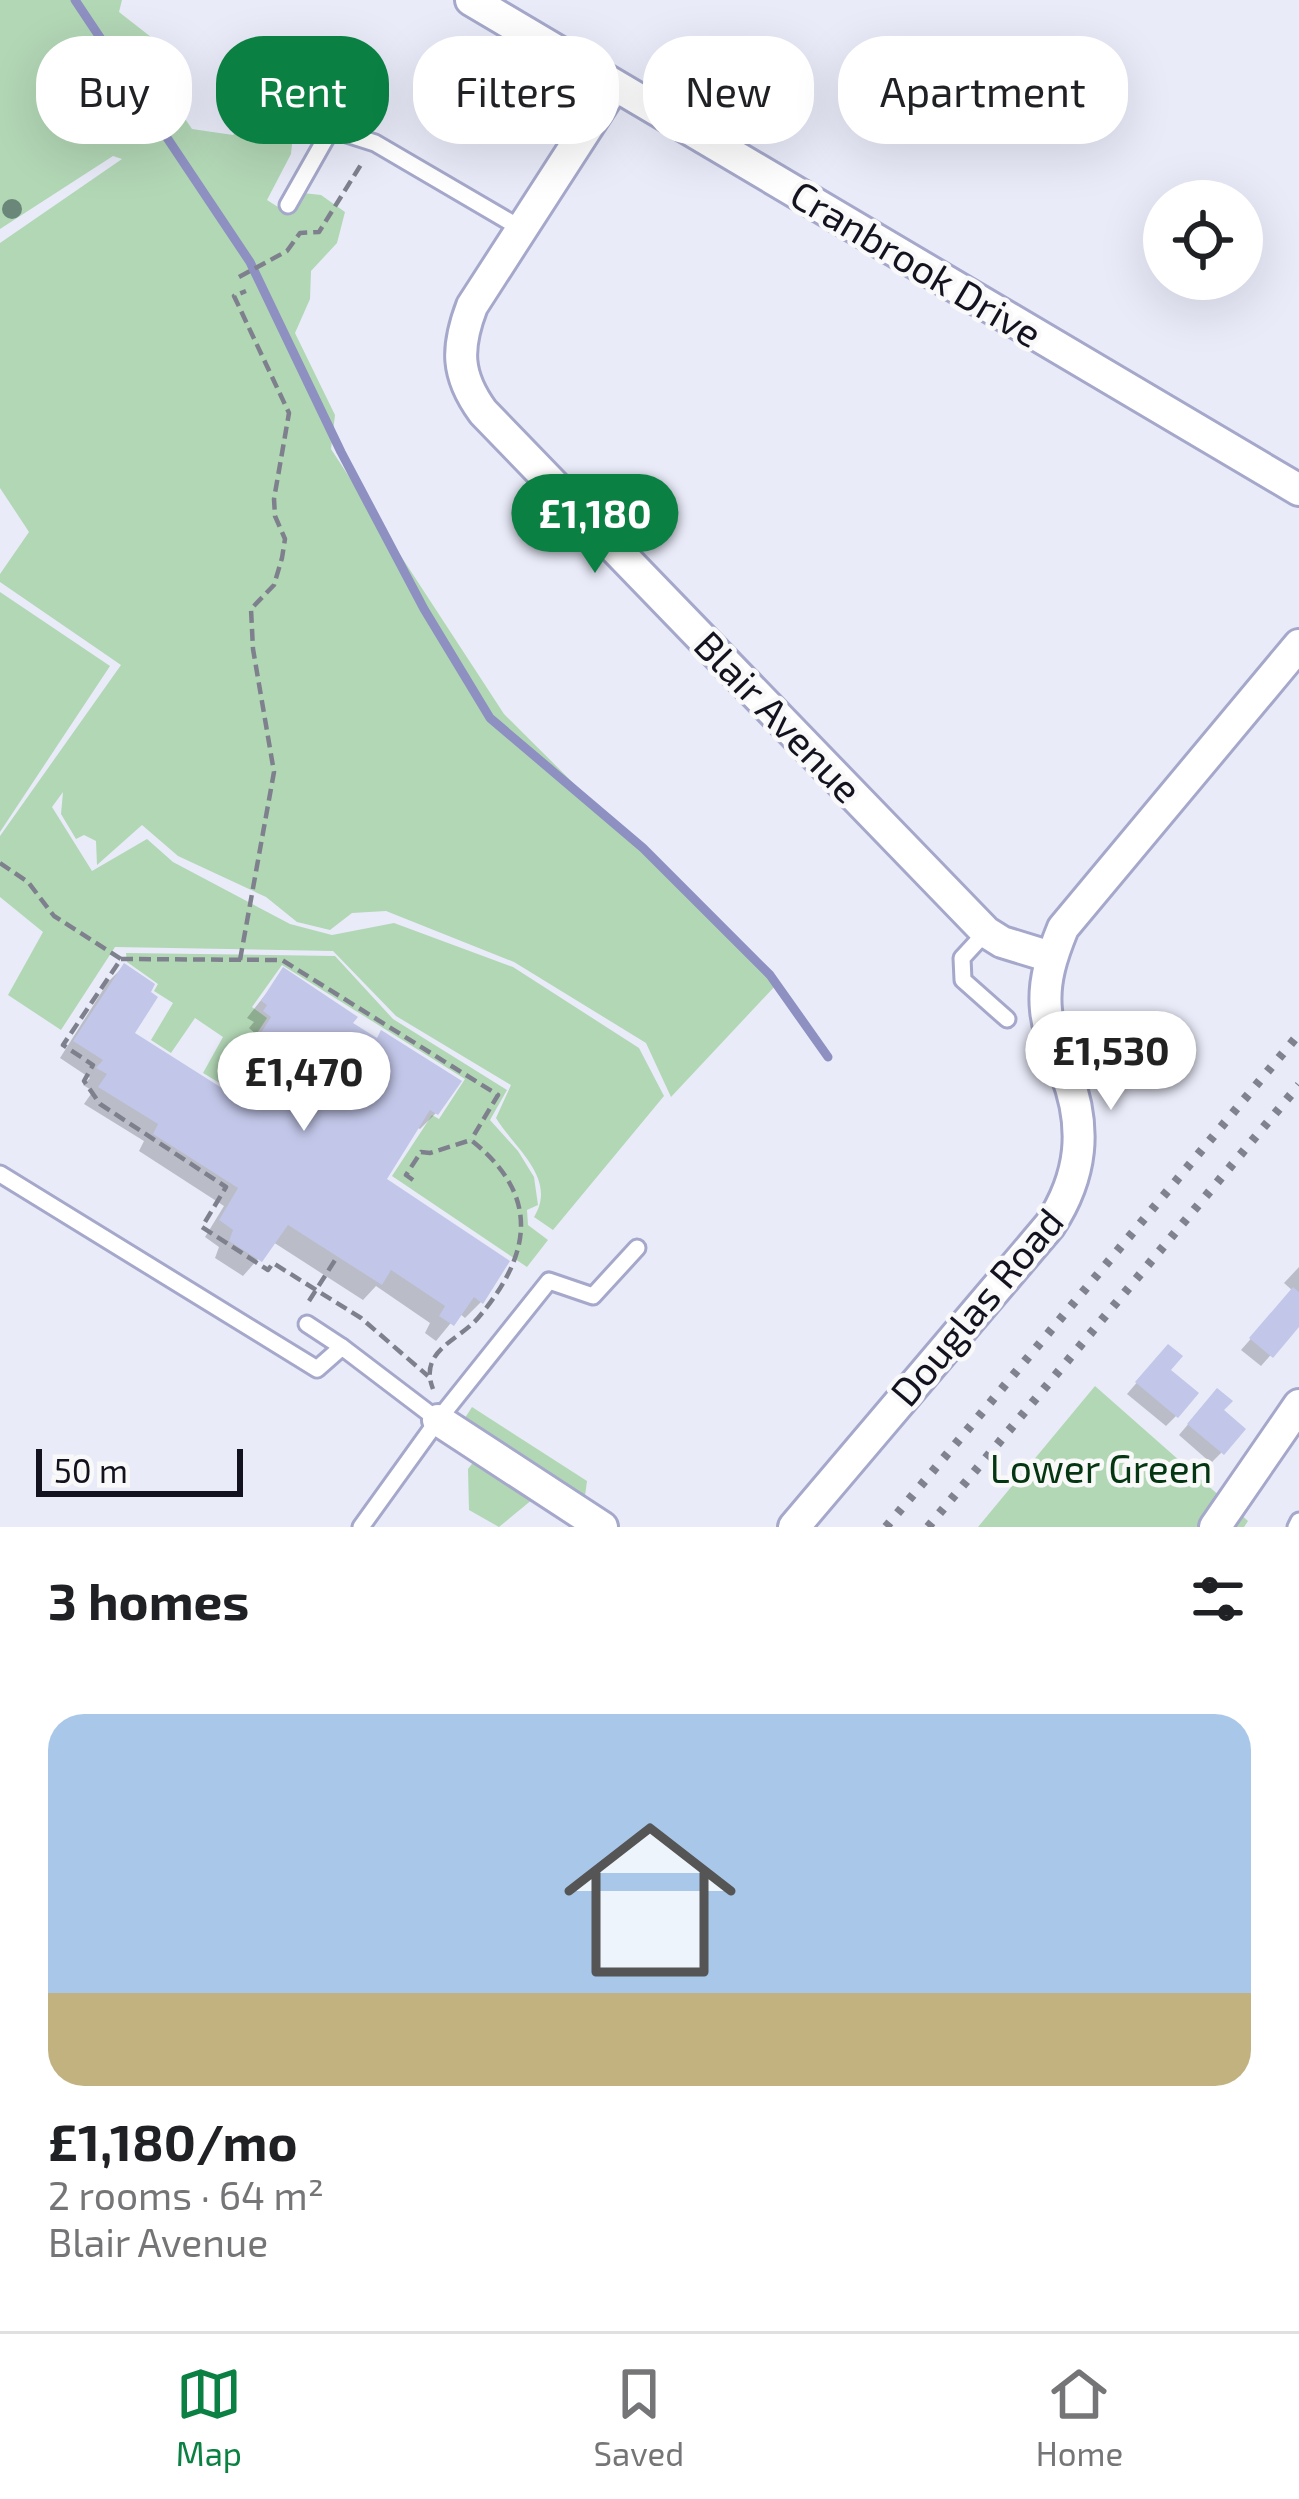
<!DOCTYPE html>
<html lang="en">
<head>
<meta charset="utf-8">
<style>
	body { margin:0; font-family:"Exo 2",sans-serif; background:#f6f6f6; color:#202124; height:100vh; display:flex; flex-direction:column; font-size:45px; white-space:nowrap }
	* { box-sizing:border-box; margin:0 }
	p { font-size:39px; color:#757577 }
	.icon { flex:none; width:66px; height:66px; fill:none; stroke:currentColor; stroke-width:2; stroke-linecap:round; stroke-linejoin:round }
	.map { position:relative; height:1527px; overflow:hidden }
	.sheet { display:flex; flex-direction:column; background:#fff; flex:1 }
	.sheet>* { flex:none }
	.banner { position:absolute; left:36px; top:36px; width:1227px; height:108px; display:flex; gap:24px }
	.tools { position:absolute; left:1143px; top:180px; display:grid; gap:24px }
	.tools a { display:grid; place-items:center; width:120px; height:120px; border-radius:50%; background:#fff; box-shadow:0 12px 48px #0002; font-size:60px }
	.scale { position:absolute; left:36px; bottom:30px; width:207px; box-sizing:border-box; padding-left:12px; border:6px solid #13131f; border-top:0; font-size:33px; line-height:42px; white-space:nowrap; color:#13131f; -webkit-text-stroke:9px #f9f9f9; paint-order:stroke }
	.price { position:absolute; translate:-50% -102px; padding:0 27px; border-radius:42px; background:#fff; color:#222; font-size:39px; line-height:78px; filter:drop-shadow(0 3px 6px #0008) }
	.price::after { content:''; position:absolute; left:50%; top:72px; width:36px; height:27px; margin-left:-18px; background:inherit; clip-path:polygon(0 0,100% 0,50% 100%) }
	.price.current { background:#0b8043; color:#fff }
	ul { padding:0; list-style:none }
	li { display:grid; align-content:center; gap:24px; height:636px; padding:0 48px }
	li+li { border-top:3px solid #e0e0e0 }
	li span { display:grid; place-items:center; height:372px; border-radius:36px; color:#555 }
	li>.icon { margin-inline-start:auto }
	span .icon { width:216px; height:216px; fill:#fffc; stroke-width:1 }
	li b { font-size:51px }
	h2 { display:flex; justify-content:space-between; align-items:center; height:144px; padding:0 48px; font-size:51px }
	.chip { padding:0 42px; border-radius:48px; background:#fff; box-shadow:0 12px 48px #0002; font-size:42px; line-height:108px }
	.chip.current { background:#0b8043; color:#fff }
	.tab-bar { display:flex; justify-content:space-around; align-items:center; height:168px; border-top:3px solid #e0e0e0; background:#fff; font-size:33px; color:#757577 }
	.tab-bar a { display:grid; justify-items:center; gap:6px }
	.tab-bar .current { color:#0b8043 }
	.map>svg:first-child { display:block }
	.green { fill:#b2d7b5 }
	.shadow { fill:#0003 }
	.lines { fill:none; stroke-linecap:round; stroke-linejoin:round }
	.stream { stroke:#8d90c1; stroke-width:9 }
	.building { fill:#c2c6e8 }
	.service-casing { stroke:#a5a8ca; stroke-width:21 }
	.minor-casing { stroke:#a5a8ca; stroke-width:36 }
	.path { stroke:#7f808d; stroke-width:4.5; stroke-dasharray:12 6; stroke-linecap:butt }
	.service { stroke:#fff; stroke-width:15 }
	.minor { stroke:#fff; stroke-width:30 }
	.rail { stroke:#81828f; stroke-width:9; stroke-dasharray:6 12; stroke-linecap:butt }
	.tree { fill:#6b8779 }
	.labels { text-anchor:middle; stroke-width:9; stroke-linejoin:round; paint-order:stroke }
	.street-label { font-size:39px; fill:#13131f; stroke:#f9f9f9 }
	.park-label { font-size:39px; fill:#043611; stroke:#f9f9f9 }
</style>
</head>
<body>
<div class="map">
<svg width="1299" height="1527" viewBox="0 0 1299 1527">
	<rect width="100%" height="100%" fill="#e9ebf9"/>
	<g class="green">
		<path d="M0,0H122L119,12L151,37L141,54L192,129L233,135L248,115L275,105L294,125L291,154L267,200L289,214L303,193L321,195L345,212L337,243L311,271L310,299L295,333L335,415L331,449L504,714L776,985L671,1097L646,1043L514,962L386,911L352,913L330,930L297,922L266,897L178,856L142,825L97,865L96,841L84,835L76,839L61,814L63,792L52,807L92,871L147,839L173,862L290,924L332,935L394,923L513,967L639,1048L664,1096L553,1230L534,1217C558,1178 514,1148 496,1118L511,1085L396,1016L333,951L115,947L61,1030L8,995L43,932L0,897V836L121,665L0,582V574L29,532L0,488V243L122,159L113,156L0,229Z"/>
		<path d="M0,592L110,666L0,832Z"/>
		<path d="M126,953L335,956L393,1019L507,1090L490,1120L518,1151L534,1177L538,1205L527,1210L528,1225L548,1240L527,1267L392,1176L432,1115L439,1119L465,1079L282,965L252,1007L267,1018L223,1085L203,1073L223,1037L195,1018L171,1053L151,1040L173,1003L154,991L158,984L127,962Z"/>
		<path d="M1095,1386L1248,1521L1244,1527H978Z"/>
		<path d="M472,1407L587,1481L585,1496L565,1517L533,1499L499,1527L469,1510L468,1469L475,1460L461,1424Z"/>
	</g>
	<g class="shadow">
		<path d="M124,966L131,1034L221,1092L257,1035L249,1028L254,1022L247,1018L284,971L349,1023L436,1113L420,1129L416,1127L383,1180L481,1302L465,1318L459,1313L436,1341L425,1333L430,1323L376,1286L363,1300L273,1242L243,1276L215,1258L219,1247L205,1237L224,1206L139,1151L144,1141L84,1104L93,1091L83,1085L90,1078L60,1058L108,982Z"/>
		<path d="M1299,1267V1323L1261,1366L1241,1350L1293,1291L1284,1283Z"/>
		<path d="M1158,1358L1167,1370L1176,1416L1166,1426L1127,1394Z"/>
		<path d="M1207,1402L1220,1411L1221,1453L1211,1463L1179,1435Z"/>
	</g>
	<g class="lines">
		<path class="stream" d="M75,0L250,262L341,452L424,609L490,718L643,848L770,975L828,1057"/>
	</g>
	<g class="building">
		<path d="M124,963L155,984L151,992L158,997L135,1033L225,1090L271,1017L263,1011L267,1005L261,1001L283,967L358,1017L353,1023L377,1038L381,1030L462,1081L438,1115L430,1110L387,1179L510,1261L483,1304L474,1297L454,1326L439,1316L445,1306L391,1270L382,1285L288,1225L262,1262L229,1241L233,1230L219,1220L238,1188L153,1134L158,1124L98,1087L107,1074L96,1068L103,1060L73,1041Z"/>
		<path d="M1293,1287L1299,1292V1327L1273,1358L1249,1338Z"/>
		<path d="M1168,1344L1183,1356L1171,1370L1199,1393L1178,1418L1135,1382Z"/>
		<path d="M1217,1388L1233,1401L1224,1410L1246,1429L1224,1455L1187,1424Z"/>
	</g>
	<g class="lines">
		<g class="service-casing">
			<g id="service">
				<path d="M288,205L331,129L375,143L522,229"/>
				<path d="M986,932L962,958L963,980L1007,1019"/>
				<path d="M0,1174L317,1369L342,1347L438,1420"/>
				<path d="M307,1324L342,1347"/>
				<path d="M361,1527L438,1420L549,1281L593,1296L637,1248"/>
				<path d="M1296,1527L1299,1521"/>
			</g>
		</g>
		<g class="minor-casing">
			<g id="minor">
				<path d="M471,0L1299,490"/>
				<path d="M614,86L472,306C456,348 456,375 483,412L986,932L1002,942L1051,957"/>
				<path d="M438,1420L602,1527"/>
				<path d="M794,1527L1050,1225C1082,1176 1087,1128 1066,1073C1059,1052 1048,1033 1046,1010C1043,981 1052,955 1063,928L1299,645"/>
				<path d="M1215,1527L1299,1405"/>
			</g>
		</g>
		<g class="path">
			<path d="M239,277L287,251L300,233L319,232L362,163"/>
			<path d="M0,863L28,882L54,916L121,959L63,1045L93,1065L84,1081L100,1104L226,1187L202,1227L268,1270L273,1263L361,1318L428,1376"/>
			<path d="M121,959L282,960L498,1095L471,1140"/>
			<path d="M240,960L274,772L253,649L251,609L274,585L282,558L285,539L275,516L274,499L289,413L234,296L246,291"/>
			<path d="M413,1180L406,1175L421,1152L430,1153L471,1140C540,1195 533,1253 478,1318C458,1341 418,1351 433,1389"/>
			<path d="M309,1301L337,1257"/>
		</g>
		<use href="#service" class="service"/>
		<use href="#minor" class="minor"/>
		<g class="rail">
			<path d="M886,1527L1299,1034"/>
			<path d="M928,1527L1299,1085"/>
		</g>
	</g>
	<g class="tree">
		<circle cx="129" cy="125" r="10"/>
		<circle cx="12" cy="209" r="10"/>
	</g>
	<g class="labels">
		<g class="street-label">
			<text transform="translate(916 264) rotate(31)" y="14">Cranbrook Drive</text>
			<text transform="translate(778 717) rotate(46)" y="14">Blair Avenue</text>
			<text transform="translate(977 1307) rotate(-50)" y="14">Douglas Road</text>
		</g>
		<g class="park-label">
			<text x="1101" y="1483">Lower Green</text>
		</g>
	</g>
</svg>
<div class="tools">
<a><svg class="icon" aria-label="locate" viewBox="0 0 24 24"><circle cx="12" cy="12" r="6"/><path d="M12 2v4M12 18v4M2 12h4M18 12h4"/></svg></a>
</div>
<div class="scale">50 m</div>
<b class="price current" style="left:595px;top:576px">£1,180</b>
<b class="price" style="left:1111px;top:1113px">£1,530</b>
<b class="price" style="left:304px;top:1134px">£1,470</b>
<div class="banner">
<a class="chip">Buy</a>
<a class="chip current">Rent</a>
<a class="chip">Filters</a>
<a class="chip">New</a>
<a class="chip">Apartment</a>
</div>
</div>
<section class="sheet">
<h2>3 homes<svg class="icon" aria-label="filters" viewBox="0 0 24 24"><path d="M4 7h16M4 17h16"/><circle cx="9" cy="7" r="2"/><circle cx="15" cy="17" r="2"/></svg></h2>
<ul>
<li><span style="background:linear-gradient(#a9c7e8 75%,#c2b280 0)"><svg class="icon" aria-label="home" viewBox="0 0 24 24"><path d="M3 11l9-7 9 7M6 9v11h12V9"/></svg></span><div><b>£1,180/mo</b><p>2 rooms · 64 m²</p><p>Blair Avenue</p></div></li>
</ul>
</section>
<nav class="tab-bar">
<a class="current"><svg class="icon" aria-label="map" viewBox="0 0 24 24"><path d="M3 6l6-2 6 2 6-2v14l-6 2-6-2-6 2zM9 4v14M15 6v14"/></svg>Map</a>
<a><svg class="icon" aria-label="saved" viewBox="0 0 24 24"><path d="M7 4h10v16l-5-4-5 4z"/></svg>Saved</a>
<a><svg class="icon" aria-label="home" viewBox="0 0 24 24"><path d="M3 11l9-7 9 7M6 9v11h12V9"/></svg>Home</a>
</nav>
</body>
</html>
